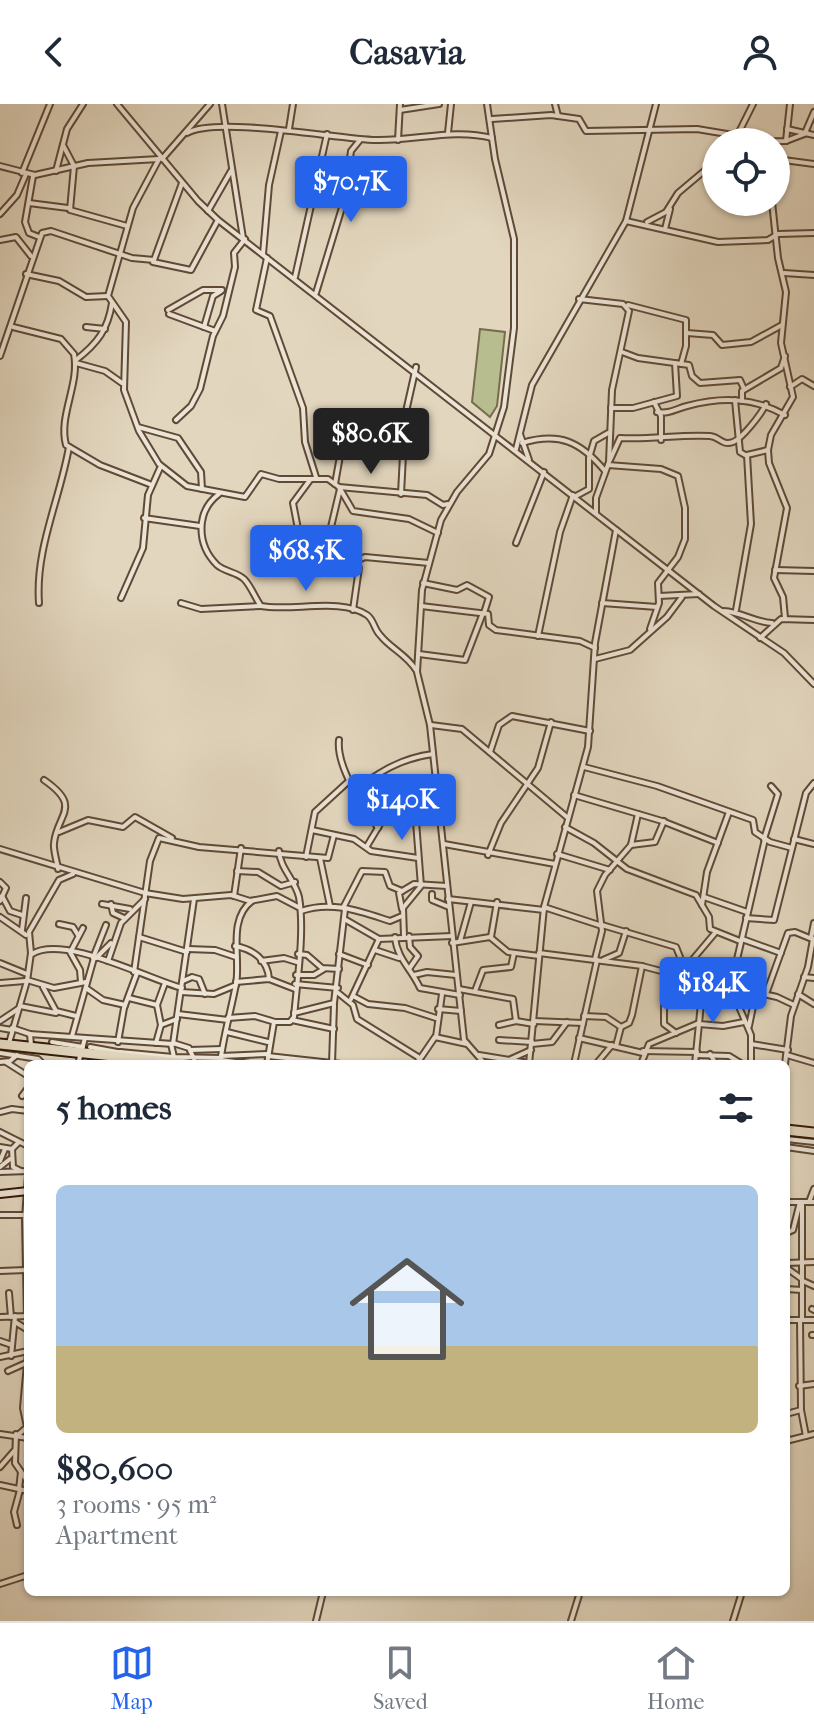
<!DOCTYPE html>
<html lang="en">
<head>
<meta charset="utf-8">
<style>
	body { margin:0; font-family:"IM FELL French Canon",serif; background:#f2f2f3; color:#1f2937; height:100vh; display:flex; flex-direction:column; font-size:30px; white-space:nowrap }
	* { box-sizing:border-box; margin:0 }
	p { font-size:26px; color:#747a83 }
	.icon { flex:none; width:44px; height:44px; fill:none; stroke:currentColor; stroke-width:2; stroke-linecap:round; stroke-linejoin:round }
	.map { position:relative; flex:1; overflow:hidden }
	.drawer { position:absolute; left:24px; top:956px; width:766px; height:536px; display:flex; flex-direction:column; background:#fff; border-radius:12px; box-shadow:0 2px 6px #0004 }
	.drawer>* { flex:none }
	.fabs { position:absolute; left:702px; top:24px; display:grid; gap:16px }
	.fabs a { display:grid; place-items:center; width:88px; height:88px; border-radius:50%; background:#fff; box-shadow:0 2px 6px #0004; font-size:40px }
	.price { position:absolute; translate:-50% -68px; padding:0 18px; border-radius:8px; background:#2563eb; color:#fff; font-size:26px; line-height:52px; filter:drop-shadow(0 2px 4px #0008) }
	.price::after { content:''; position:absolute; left:50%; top:48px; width:24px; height:18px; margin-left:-12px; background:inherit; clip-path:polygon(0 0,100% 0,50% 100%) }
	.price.selected { background:#222; color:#fff }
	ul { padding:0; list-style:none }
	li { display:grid; align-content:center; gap:16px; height:424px; padding:0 32px }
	li span { display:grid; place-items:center; height:248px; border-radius:12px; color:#555 }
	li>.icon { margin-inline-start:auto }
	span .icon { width:144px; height:144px; fill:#fffc; stroke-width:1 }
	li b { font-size:34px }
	h2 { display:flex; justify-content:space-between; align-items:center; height:96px; padding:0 32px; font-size:34px }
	header { display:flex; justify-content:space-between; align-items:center; height:104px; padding:0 32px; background:#fff; font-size:36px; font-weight:700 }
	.tabs { display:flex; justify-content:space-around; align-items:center; height:112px; border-top:2px solid #e0e1e3; background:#fff; font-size:22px; color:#747a83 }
	.tabs a { display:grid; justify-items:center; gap:4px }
	.tabs .selected { color:#2563eb }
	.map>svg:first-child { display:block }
	.green { fill:#b7bd8f; stroke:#756c4c; stroke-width:2 }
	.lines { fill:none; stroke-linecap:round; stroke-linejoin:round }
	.street-casing { stroke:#5f4a37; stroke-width:8 }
	.secondary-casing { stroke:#331c0a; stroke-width:10 }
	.highway-casing { stroke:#331c0a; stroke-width:13 }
	.street { stroke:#ece4d5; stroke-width:4 }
	.secondary { stroke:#ece4d5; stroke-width:6 }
	.highway { stroke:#e2d6be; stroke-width:9 }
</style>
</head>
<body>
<header><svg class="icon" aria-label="back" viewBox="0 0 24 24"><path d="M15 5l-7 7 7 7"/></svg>Casavia<svg class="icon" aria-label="person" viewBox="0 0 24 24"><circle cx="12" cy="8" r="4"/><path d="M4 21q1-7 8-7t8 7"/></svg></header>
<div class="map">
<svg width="814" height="1517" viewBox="0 0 814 1517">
	<rect width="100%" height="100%" fill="#e2d6be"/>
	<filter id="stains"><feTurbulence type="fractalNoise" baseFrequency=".0025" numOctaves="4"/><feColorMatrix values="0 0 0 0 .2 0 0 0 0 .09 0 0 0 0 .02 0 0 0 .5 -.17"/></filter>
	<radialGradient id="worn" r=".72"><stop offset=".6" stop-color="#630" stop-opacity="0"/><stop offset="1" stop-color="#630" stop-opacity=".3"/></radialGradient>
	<path class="green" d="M480,225L505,228L497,302L490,313L472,298Z"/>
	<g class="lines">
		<g class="street-casing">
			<g id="street">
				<path d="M117,0L198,97L218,116L714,502L784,549L814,580"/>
				<path d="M222,0L243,134"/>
				<path d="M555,0L558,12"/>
				<path d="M400,6L439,0"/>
				<path d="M492,15L551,11L579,15L586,27L697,25L739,32"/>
				<path d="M289,25L293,0"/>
				<path d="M787,25L814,31"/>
				<path d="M187,29C218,12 337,35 376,36C416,37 453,24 492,34"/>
				<path d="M448,29L451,0"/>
				<path d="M805,29L814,8"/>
				<path d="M398,36L400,0"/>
				<path d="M786,37L790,0"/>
				<path d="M734,38L753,0"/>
				<path d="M741,38L786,37L807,29"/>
				<path d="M63,41L74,62L70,106L127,122"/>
				<path d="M159,55L133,104L108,192L126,218L124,286L139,327L159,360L187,382L245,393L261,370L279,375H328L339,383L353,407L409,415L438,429"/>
				<path d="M162,55L210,0"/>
				<path d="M776,55L814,60"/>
				<path d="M0,62L35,71L88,59L159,55"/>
				<path d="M56,67L67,25L83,0"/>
				<path d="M22,69L50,0"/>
				<path d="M33,72L25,118L29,129L39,133"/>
				<path d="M772,98L778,154L786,188L781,239L793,293L771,331L768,346L769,359L787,404L774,474L783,493L785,514"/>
				<path d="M29,99L68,104"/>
				<path d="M208,107L231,67"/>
				<path d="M0,110L17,91L26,70"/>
				<path d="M626,117L718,138L768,136L778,130L814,129"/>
				<path d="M647,118L666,108L678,89L716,57"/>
				<path d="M665,125L670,105"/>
				<path d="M0,136L16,133L31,152"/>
				<path d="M263,150L269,81L281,27"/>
				<path d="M267,154L256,206L270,212L303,304L305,338L316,373"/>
				<path d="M153,158L191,166L218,116"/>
				<path d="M784,169L814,171"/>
				<path d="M26,170L59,177L86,193L108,192"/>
				<path d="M295,173L327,30"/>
				<path d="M316,189L344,97L351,47L360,36"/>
				<path d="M579,195L623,200L629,207L612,286L609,358L596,394V409"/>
				<path d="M628,201L686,216V242L681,260"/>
				<path d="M168,206L203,186H222"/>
				<path d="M169,210L215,227"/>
				<path d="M13,223L61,235L74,250C80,280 58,312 66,341L100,361L152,381"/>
				<path d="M86,223L105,225"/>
				<path d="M204,223L213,192L221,187"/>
				<path d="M687,229L713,231L722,241L751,238L782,221"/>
				<path d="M622,248L638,254L689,261L692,272L700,279L740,276L744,285"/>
				<path d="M0,252L42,129L51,127L132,154L154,156L182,79"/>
				<path d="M76,256C98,239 108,225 112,199"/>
				<path d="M76,259L105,267L122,279"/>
				<path d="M790,283L802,275L814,282"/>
				<path d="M735,296L740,348L747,352"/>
				<path d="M742,297V287L781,264L785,252"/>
				<path d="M654,298L661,312V336"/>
				<path d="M611,304H633L677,292L675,259"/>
				<path d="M657,308C670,310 675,305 687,302C721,293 753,293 785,311"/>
				<path d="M176,316L191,302L200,285L213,232L223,212L235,163L234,149L245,135"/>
				<path d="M138,323L178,334L201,368L202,385"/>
				<path d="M520,330L529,356"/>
				<path d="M522,339C559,328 580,337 605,367"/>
				<path d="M516,345L532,281L626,117L656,0"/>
				<path d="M610,356L620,334C650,336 681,330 710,332C720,333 722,342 733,338C742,335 762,309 766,300"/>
				<path d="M608,361L661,365L678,372L685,404V435L678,453L658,479L659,499L650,525"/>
				<path d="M310,376L293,399L298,425L308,435H316L331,423L340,385"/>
				<path d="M335,380L340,352"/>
				<path d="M339,383L427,391L443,401L448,400"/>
				<path d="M219,390C196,407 196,440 217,461C225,468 237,468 244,475C251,482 255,494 261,502C291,508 341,493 367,511C374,516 374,525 380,531C391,545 406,550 416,566"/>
				<path d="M401,390L405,312L416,263"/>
				<path d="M576,392L589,385V354L594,337L608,329"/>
				<path d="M144,414L200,422"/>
				<path d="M516,439L544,368"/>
				<path d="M333,440L346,444L359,464L353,506"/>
				<path d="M356,457L365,453L429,459"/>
				<path d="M775,466L814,467"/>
				<path d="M423,479L457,486L467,481L489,493L484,509"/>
				<path d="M659,492L699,490"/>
				<path d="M121,494L143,444L148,391L160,364"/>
				<path d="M39,499C35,445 60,395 69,343"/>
				<path d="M181,499L201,505L261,502"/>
				<path d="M602,499L657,503"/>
				<path d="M421,502L488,510L489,521L496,526L580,537L595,544"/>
				<path d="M736,506L751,420L747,351L768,346"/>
				<path d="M724,507C741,508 754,518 772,519"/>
				<path d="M538,532L560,428L573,391"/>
				<path d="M760,534L781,515L814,516"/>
				<path d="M419,550L465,556L483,509"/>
				<path d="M595,555L630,546L667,513L682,493"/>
				<path d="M431,621L462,625L568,714"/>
				<path d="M339,636C336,663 363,702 378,724"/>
				<path d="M490,648L499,621L512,612L590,627"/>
				<path d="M584,663L657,682L753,716L755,728L770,738L792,744"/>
				<path d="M44,676C83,703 57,710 54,739C53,746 57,757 58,765"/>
				<path d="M354,686C380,668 401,654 433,650"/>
				<path d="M574,691L662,717L718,739"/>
				<path d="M565,723L594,739L627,765L696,791L709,813L710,825L740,837"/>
				<path d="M312,726L354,735L371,747L418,754"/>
				<path d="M59,728L88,716L123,723L135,713L172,734"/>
				<path d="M764,735L778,690L771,682"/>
				<path d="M794,735L814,740"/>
				<path d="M444,740L555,760"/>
				<path d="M631,741L655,738L664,717"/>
				<path d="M367,742L394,697L438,691"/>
				<path d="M0,745L145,789L183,795L231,791L250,797L277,792L300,804"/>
				<path d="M557,750L610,766"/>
				<path d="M488,751L501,719L538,664L551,618"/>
				<path d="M306,753L315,708L350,676"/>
				<path d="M320,754L330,802"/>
				<path d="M237,767L258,768L281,782L295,778"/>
				<path d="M0,778L6,784L0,797"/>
				<path d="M432,790V796L449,803"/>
				<path d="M2,792L10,807L22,811"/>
				<path d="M234,792L241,744"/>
				<path d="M704,793L747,808"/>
				<path d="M448,795L544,806"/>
				<path d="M102,800L130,805"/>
				<path d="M111,800L113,809L124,814"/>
				<path d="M702,801L707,768L729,708"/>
				<path d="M544,803L602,822"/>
				<path d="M343,804L362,767L385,768L390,782L402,787"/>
				<path d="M402,805L399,789L414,780L447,782"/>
				<path d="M301,807C332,796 362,808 390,817L402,812"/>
				<path d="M0,813L26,831"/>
				<path d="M746,814L774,816L806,689L814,679"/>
				<path d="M346,816L379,835L452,832"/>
				<path d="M59,820L73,823L78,831"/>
				<path d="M602,821L676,843L680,853L678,870"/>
				<path d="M22,826L26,794"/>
				<path d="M404,832L403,804L421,782L414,692"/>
				<path d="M409,832L410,843L418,852L409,865"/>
				<path d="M139,833L187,848"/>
				<path d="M395,833C397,855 411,864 420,884L460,891"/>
				<path d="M491,833L497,798"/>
				<path d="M811,834L814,819"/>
				<path d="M742,835L781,849"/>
				<path d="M460,837L471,798"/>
				<path d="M452,839L490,833L508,848L539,852"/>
				<path d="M235,842C253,845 268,856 269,875"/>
				<path d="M188,845L215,846L236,853"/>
				<path d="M375,846L399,854"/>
				<path d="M71,847L83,824"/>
				<path d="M70,848L80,866L81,878"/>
				<path d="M539,849L642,862L703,878L736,880"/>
				<path d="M32,850C63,830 148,875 182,884"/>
				<path d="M298,850L307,851L322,864L339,865"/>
				<path d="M339,850L368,861"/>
				<path d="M93,854L106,821"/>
				<path d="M96,854L111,839"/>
				<path d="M595,855L602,827L597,787L605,771L631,741L638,710"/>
				<path d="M603,856L619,849L626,827"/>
				<path d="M108,857L121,819L145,795"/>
				<path d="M261,857L284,854L297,858"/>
				<path d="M0,859L27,870"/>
				<path d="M679,862L688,861L715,829"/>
				<path d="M134,868L150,757L159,734L199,743L328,754L334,731"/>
				<path d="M296,871H314L324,865"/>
				<path d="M414,871L427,868L456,871"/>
				<path d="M804,873L814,874"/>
				<path d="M27,876L54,884L86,878"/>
				<path d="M183,877L192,873L199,875L205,890"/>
				<path d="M236,878L269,875L295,885"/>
				<path d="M0,879L25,877"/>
				<path d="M295,880L338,884"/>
				<path d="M43,883L56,907L76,912"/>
				<path d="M86,884L103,896L125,901"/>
				<path d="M736,884L777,893L794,901"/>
				<path d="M459,885L513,895L516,917"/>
				<path d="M475,887L483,866L511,863L514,849"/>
				<path d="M181,888L214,890L236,881"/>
				<path d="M337,888L353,901L357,915L418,953L420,960"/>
				<path d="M766,890L788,829L795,828L812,835"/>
				<path d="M798,890L814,900"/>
				<path d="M353,892L368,900L405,904L436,914"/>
				<path d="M129,894L157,901L161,921"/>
				<path d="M351,895L379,835"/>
				<path d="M157,901L165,879"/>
				<path d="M20,902L56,909"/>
				<path d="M438,905L461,907"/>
				<path d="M294,909L334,899L345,805"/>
				<path d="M178,910L228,916"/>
				<path d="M584,912L606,913L621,923"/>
				<path d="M228,914L255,912L275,918"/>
				<path d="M292,916L334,925"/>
				<path d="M0,917L18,905"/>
				<path d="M534,917L583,919"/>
				<path d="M699,920L723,922L744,918"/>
				<path d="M499,921L516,917L534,920"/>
				<path d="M749,922L756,888"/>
				<path d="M0,924L12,926"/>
				<path d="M12,924L30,930L31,941"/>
				<path d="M227,928L268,938"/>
				<path d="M676,929L664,920V899L676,870"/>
				<path d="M29,930L173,940L194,795"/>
				<path d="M72,932L94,854"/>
				<path d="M436,933L442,890"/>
				<path d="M579,934L643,949"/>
				<path d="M499,936L532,938"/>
				<path d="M52,938L83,943"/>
				<path d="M118,938L124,904L137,869"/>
				<path d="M9,939L27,877L31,849L29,828L59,776L73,770"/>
				<path d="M156,939L161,921L177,915"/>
				<path d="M173,939L189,944L194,955"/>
				<path d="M171,940L174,953L221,954"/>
				<path d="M532,940L552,938L567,918"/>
				<path d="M751,940L788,946"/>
				<path d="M616,942L621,923L629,919L632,911L642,862"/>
				<path d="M90,943L123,949"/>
				<path d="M190,946L222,945"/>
				<path d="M643,947L697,948"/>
				<path d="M120,948L173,953"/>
				<path d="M0,949L38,955L43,960"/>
				<path d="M710,950L716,960"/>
				<path d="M479,951L529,959"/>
				<path d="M696,951L729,952L742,960"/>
				<path d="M787,951L814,959"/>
				<path d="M221,952L268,950"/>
				<path d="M268,952L341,960"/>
				<path d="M420,955L435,933L467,940"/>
				<path d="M511,955L531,946"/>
				<path d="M221,956L250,960"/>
				<path d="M0,958L10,957L17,951"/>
				<path d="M6,958L28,972"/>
				<path d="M332,959L334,901"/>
				<path d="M78,960L85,934"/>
				<path d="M220,960C223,933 231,907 236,880C241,855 227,815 252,797"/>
				<path d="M267,960L274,918H290L294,913C297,877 305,828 299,793C295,776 280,764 279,747"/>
				<path d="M485,960L464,936L430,621L417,568L422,486L441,416L457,388L489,350L504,303L514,224V135L495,55L487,0"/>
				<path d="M529,960L544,803L588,643L595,539L616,426"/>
				<path d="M574,960L597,856"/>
				<path d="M596,960L612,941"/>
				<path d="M641,960L649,940L699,919"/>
				<path d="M695,960L703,879"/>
				<path d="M751,960V931L737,898L735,864L765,735"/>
				<path d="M785,960L791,912L808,863L813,835"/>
				<path d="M22,992L28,984"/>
				<path d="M0,1008L12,1005L28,1007"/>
				<path d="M0,1028L28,1042"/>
				<path d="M786,1035L814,1038"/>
				<path d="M0,1043L12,1045L19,1038"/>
				<path d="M786,1043L814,1047"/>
				<path d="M12,1045L13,1063L21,1067"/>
				<path d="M0,1057L5,1045"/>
				<path d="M0,1063L10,1055"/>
				<path d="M0,1068L28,1067"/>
				<path d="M786,1098H814"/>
				<path d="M809,1098L814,1085"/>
				<path d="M0,1111H25"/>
				<path d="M786,1129L793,1126L800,1098"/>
				<path d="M786,1159L814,1158"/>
				<path d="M788,1165L802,1175"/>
				<path d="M0,1167L26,1166"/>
				<path d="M803,1177L814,1182"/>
				<path d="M786,1185L802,1186"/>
				<path d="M9,1189L11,1213"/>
				<path d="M812,1205L814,1206"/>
				<path d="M27,1212L25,1115L28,1071"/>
				<path d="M0,1213L28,1212"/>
				<path d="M786,1216H814"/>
				<path d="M800,1216L801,1306L806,1332"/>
				<path d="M802,1216V1098"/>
				<path d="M15,1218L28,1226"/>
				<path d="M812,1231H814"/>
				<path d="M0,1237L12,1241"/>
				<path d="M11,1252L15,1212"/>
				<path d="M0,1253L28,1247"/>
				<path d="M8,1267L26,1259"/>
				<path d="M799,1282L814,1280"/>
				<path d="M786,1310L801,1306"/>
				<path d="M0,1330L28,1334"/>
				<path d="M16,1330L15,1359L28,1378"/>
				<path d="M19,1330L27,1323L23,1304L28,1249"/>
				<path d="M786,1337L814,1330"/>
				<path d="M0,1363L14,1347"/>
				<path d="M0,1381L28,1387"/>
				<path d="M19,1385L21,1368"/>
				<path d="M17,1421L14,1408L20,1386"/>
				<path d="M0,1480L28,1471"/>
				<path d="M316,1517L323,1488"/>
				<path d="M571,1517L580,1488"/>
				<path d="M733,1517L742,1488"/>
			</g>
		</g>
		<g class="secondary-casing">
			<path id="secondary" d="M0,1090L28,1087"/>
		</g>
		<g class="highway-casing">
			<g id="highway">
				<path d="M0,940L188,960"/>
				<path d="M786,1026L814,1029"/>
			</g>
		</g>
		<use href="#street" class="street"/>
		<use href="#secondary" class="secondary"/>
		<use href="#highway" class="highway"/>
	</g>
	<rect width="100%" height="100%" filter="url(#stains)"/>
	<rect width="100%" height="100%" fill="url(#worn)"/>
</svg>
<div class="fabs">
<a><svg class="icon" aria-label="locate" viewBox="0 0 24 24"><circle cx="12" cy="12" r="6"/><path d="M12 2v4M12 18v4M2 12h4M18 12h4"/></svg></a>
</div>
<b class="price" style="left:351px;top:120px">$70.7K</b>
<b class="price selected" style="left:371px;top:372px">$80.6K</b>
<b class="price" style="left:306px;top:489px">$68.5K</b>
<b class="price" style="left:402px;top:738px">$140K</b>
<b class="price" style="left:713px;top:921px">$184K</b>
<section class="drawer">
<h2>5 homes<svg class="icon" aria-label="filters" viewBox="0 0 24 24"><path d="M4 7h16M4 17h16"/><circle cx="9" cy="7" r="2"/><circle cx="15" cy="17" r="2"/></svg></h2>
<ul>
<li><span style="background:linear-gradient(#a9c7e8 65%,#c2b280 0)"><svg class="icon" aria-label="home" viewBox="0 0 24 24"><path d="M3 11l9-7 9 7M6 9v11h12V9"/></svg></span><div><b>$80,600</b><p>3 rooms · 95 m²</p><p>Apartment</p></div></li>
</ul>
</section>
</div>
<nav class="tabs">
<a class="selected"><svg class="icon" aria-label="map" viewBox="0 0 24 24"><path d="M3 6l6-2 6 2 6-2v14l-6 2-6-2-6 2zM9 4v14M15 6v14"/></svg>Map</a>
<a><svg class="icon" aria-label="saved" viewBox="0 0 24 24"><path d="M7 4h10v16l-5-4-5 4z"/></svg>Saved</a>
<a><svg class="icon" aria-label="home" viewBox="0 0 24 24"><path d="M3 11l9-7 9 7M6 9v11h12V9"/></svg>Home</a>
</nav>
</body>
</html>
